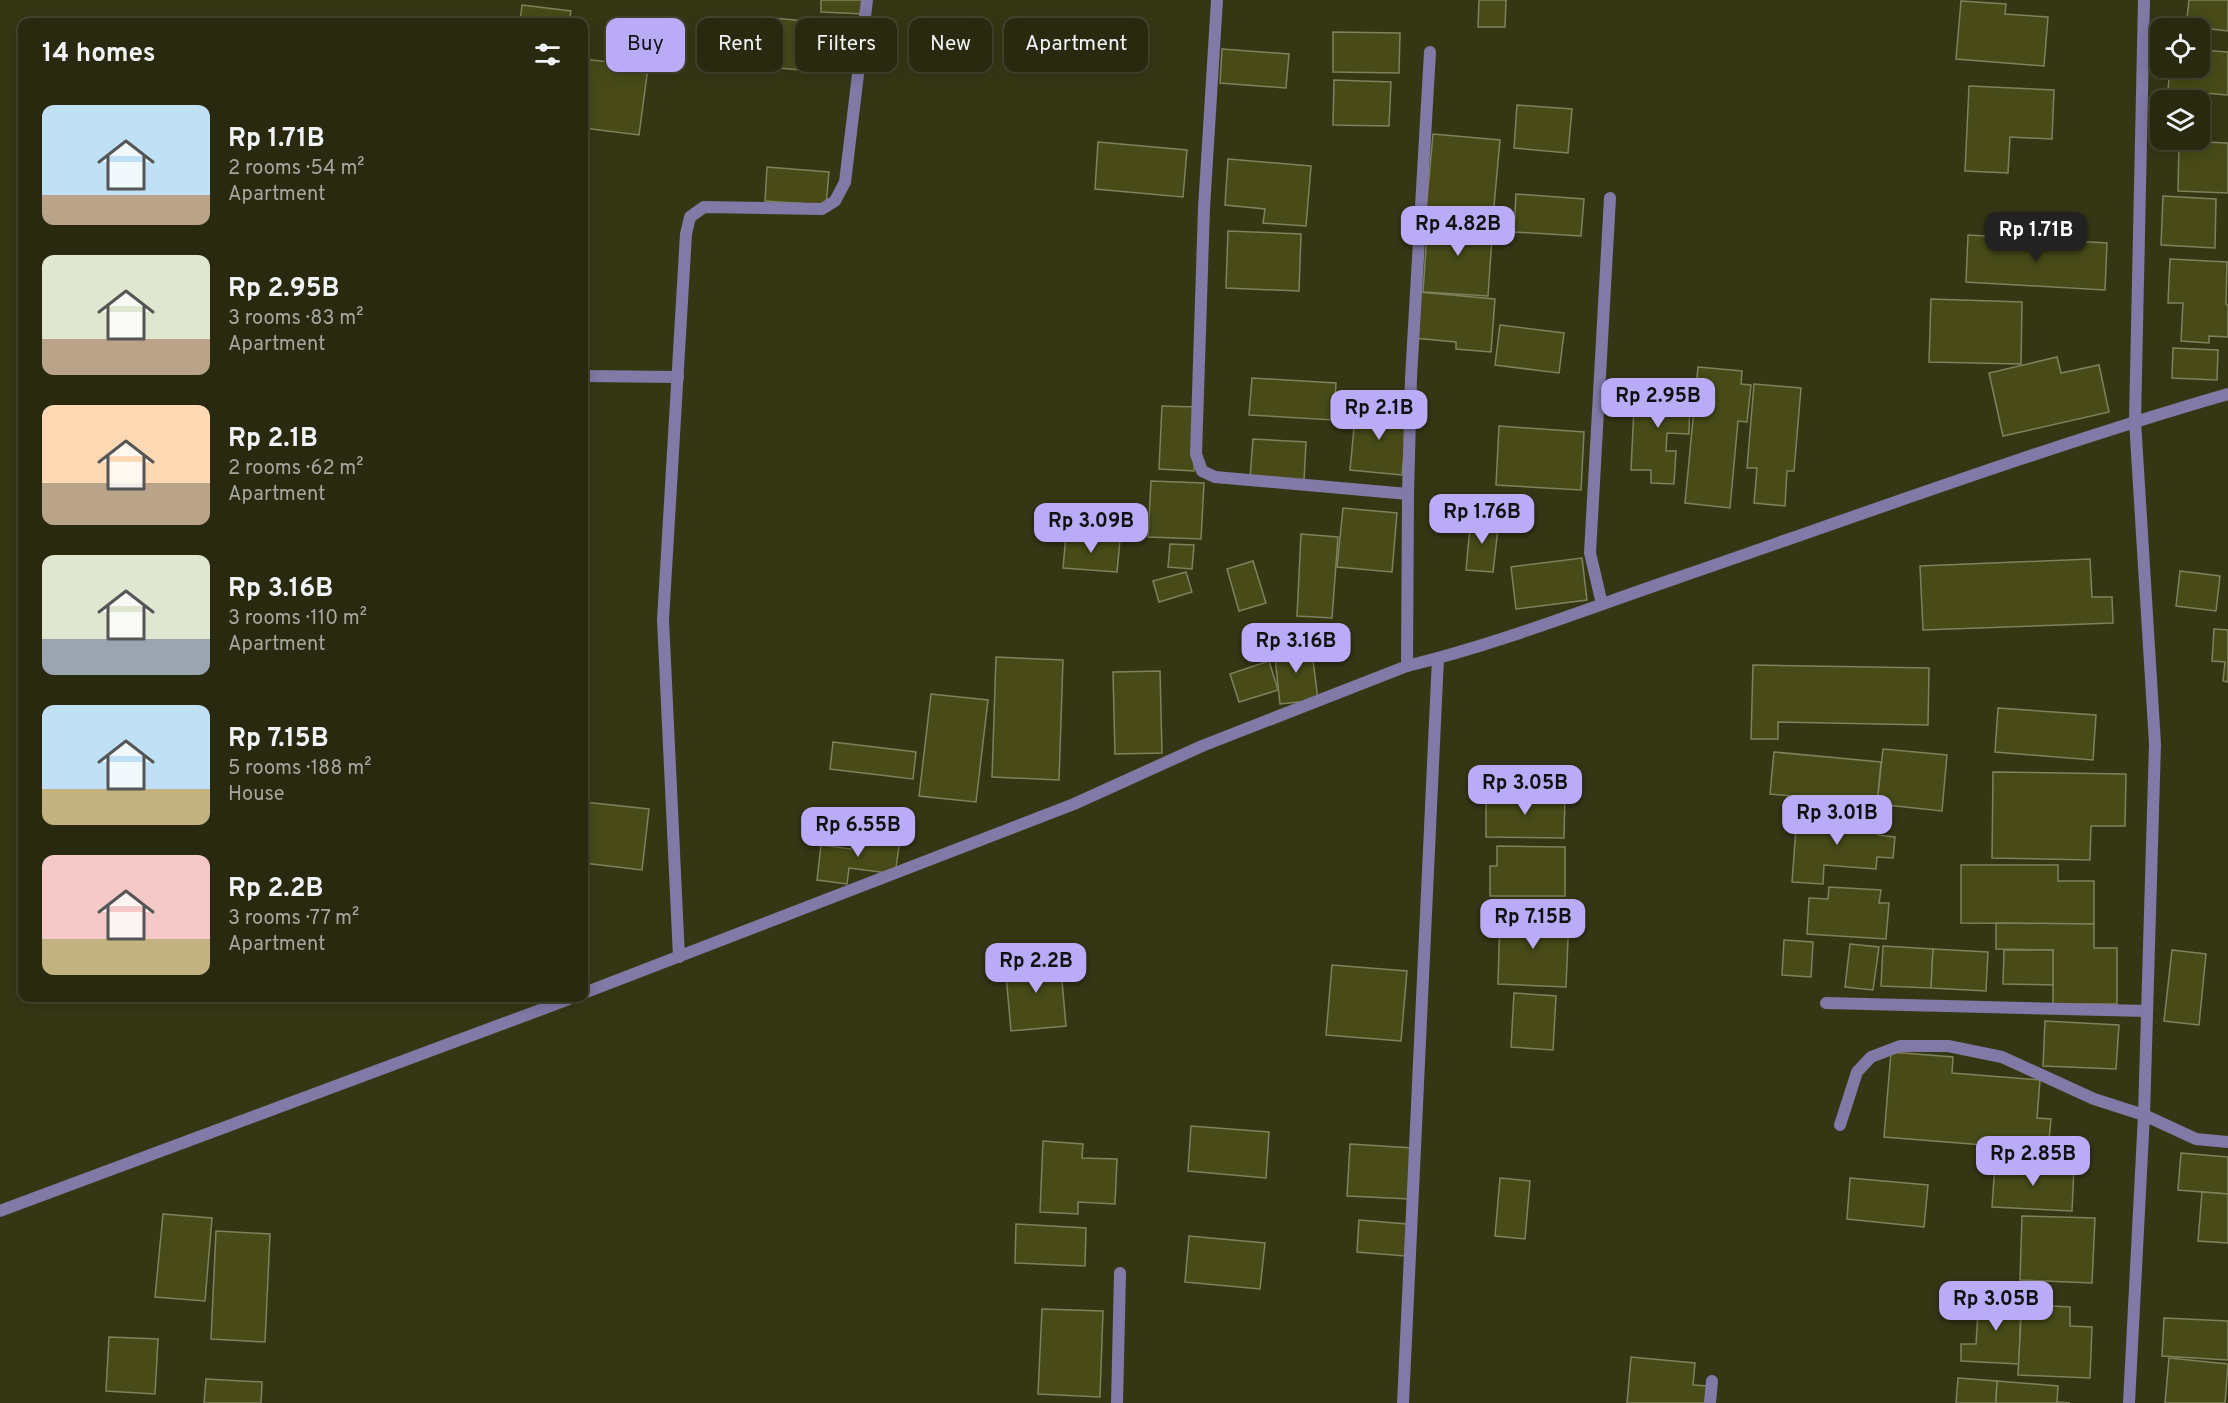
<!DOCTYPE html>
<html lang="en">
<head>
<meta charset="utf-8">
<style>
	body { margin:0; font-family:Overpass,sans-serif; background:#303118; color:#f1f3f6; height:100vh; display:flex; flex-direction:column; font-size:22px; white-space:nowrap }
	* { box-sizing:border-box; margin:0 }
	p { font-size:20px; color:#a5a69e }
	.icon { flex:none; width:33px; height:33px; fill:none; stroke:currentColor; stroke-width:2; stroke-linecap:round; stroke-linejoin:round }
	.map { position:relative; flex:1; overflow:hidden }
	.drawer { position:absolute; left:18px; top:18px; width:570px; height:984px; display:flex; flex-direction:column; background:#28290f; border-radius:12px; box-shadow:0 3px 15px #0003,0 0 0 2px #44452f }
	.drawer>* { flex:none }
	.hud { position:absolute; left:606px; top:18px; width:570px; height:54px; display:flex; gap:12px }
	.controls { position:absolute; left:2150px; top:18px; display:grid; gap:12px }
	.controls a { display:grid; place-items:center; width:60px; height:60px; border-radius:12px; background:#28290f; box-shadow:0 3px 15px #0003,0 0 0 2px #44452f; font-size:30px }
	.price { position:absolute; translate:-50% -51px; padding:0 14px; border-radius:12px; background:#b9abf7; color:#111; font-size:20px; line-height:39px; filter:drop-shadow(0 2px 3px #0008) }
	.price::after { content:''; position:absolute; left:50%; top:36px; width:18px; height:14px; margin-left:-9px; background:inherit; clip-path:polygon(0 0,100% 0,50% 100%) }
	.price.current { background:#222; color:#fff }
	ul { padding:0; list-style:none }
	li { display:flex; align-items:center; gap:18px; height:150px; padding:0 24px }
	li span { display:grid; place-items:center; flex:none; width:168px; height:120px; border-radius:12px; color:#555 }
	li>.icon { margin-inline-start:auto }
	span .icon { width:72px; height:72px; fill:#fffc; stroke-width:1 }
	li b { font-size:26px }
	h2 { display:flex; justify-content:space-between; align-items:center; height:72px; padding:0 24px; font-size:26px }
	.chip { padding:0 21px; border-radius:12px; background:#28290f; box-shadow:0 3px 15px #0003,0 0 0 2px #44452f; font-size:21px; line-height:54px }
	.chip.current { background:#b9abf7; color:#111 }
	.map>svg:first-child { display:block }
	.building { fill:#484b17; stroke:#7e825c; stroke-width:1.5 }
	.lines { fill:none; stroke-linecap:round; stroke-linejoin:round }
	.lane { stroke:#8179a6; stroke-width:12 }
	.street { stroke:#8179a6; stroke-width:12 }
</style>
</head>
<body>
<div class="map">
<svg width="2228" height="1403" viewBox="0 0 2228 1403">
	<rect width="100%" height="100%" fill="#353714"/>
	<g class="building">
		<path d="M821,0H865L864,14L821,12Z"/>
		<path d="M1479,0H1506L1505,27H1478Z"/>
		<path d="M2189,0H2228V31L2186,26Z"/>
		<path d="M1961,1L2006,4L2005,14L2048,17L2044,66L1956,59Z"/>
		<path d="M522,5L571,11L569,22H520Z"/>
		<path d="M773,18L838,24L833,73L768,67Z"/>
		<path d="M1333,32L1400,33L1399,73L1333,72Z"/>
		<path d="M1222,49L1289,54L1286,88L1220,83Z"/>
		<path d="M2199,50L2228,52V95L2168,90L2170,68H2199Z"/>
		<path d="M584,59L648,67L639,135L584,128L585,118H584Z"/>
		<path d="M1334,80L1391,82L1389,126L1333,125Z"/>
		<path d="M1969,86L2054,90L2052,139L2010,137L2008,173L1965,171Z"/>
		<path d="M1517,105L1572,109L1568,153L1514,148Z"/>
		<path d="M1433,134L1500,140L1493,217L1426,211Z"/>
		<path d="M2179,141L2228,143V193L2178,191Z"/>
		<path d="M1098,142L1187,150L1183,197L1095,189Z"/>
		<path d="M1228,159L1311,166L1306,226L1263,223L1265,209L1225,205Z"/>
		<path d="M767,167L829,172L826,205L765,201Z"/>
		<path d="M1516,194L1584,199L1581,236L1514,232Z"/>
		<path d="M2163,196L2216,199L2215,248L2161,245Z"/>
		<path d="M1428,218L1493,223L1488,296L1423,292Z"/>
		<path d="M1228,231L1301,234L1299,291L1226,288Z"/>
		<path d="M1968,235L2107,243L2105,290L1966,282Z"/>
		<path d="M2170,259L2227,262L2226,304L2228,305V337L2209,336V343L2181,341L2183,303H2168Z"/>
		<path d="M1418,292L1495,299L1491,352L1456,349V342L1414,338Z"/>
		<path d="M1931,299L2022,302L2021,364L1929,362Z"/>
		<path d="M1500,325L1564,333L1559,373L1495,365Z"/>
		<path d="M2173,348L2218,350L2217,380L2172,378Z"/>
		<path d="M2057,357L2061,373L2099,365L2109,412L2003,436L1989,373Z"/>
		<path d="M1698,367L1742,371L1741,384L1751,385L1747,422L1738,421L1730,508L1685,503Z"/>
		<path d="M1252,378L1336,383L1334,420L1249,415Z"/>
		<path d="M1754,384L1801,388L1794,471H1787L1785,506L1754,503L1757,468H1747Z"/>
		<path d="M1635,386L1690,389L1689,434L1667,433L1666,451H1676L1674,484L1651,483V470H1631Z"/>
		<path d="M1162,406L1196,407L1194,471L1159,469Z"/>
		<path d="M1356,407L1408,411L1402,475L1350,470Z"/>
		<path d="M1499,426L1584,432L1581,490L1496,485Z"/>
		<path d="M1253,439L1306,442L1304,481L1250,478Z"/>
		<path d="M1151,481L1204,483L1201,539L1148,537Z"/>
		<path d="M1343,508L1397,513L1392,572L1337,567Z"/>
		<path d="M1471,517L1499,520L1493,572L1466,570Z"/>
		<path d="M1301,534L1338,537L1332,618L1297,616Z"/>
		<path d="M1066,535L1120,540L1117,572L1063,568Z"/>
		<path d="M1170,544L1194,545L1192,569L1168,567Z"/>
		<path d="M1582,558L1587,600L1516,609L1511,567Z"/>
		<path d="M2090,559L2092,597H2112L2113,623L1923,630L1920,566Z"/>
		<path d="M1253,561L1266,603L1239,611L1227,569Z"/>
		<path d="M2180,571L2220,576L2216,611L2176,606Z"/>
		<path d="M1186,572L1192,592L1159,602L1153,581Z"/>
		<path d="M2214,629L2228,630V682L2223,681L2225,662L2212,661Z"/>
		<path d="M1311,644L1318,700L1280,704L1274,648Z"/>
		<path d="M996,657L1063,660L1059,780L992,777Z"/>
		<path d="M1269,661L1278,690L1239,702L1230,674Z"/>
		<path d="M1753,665L1929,668L1928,725L1778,722V739H1751Z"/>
		<path d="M1160,671L1162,753L1115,754L1113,672Z"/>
		<path d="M931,694L988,700L976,802L919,796Z"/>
		<path d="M1998,708L2096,715L2093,760L1995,752Z"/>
		<path d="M833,742L916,752L913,779L830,769Z"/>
		<path d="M1883,749L1947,755L1942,811L1877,804Z"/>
		<path d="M1774,752L1881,762L1877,804L1770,794Z"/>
		<path d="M1993,772L2126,774L2125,826H2091L2090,860L1992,858Z"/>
		<path d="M1486,793L1565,795L1564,838L1486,837Z"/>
		<path d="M584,802L649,809L642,870L584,863Z"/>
		<path d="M1797,815L1879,821L1878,835L1895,837L1893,858L1877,857L1876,869L1824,865L1823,884L1792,882Z"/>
		<path d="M853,833L900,840L895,874L849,868L847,884L817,880L821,845L851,849Z"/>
		<path d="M1497,846L1565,847V896H1490V866H1497Z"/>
		<path d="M1961,865H2058V881H2094V924L1961,923Z"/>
		<path d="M1829,887L1881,890L1879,903H1889L1886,939L1807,934L1809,898L1828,899Z"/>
		<path d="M1500,913L1569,915L1566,987L1498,984Z"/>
		<path d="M1996,923L2094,924V948H2117V1004H2053V950L1996,949Z"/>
		<path d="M1784,940L1813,942L1811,977L1782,975Z"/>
		<path d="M1850,944L1879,947L1873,990L1845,987Z"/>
		<path d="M1883,946L1933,949L1931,988L1881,986Z"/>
		<path d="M1933,949L1988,952L1986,991L1931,988Z"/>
		<path d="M2004,950H2053V985L2003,984Z"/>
		<path d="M2172,950L2206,954L2199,1025L2164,1021Z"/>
		<path d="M1060,958L1066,1026L1011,1031L1005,963Z"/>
		<path d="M1332,965L1407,971L1401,1041L1326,1035Z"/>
		<path d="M1514,993L1556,996L1553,1050L1511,1047Z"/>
		<path d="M2045,1021L2119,1025L2116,1069L2043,1066Z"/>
		<path d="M1891,1052L1953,1057L1952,1073L2040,1080L2037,1118L2051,1119L2048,1150L1884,1137Z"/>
		<path d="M1191,1126L1269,1132L1266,1178L1188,1171Z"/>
		<path d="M1043,1141L1083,1144L1082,1158L1117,1159L1115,1204L1078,1202V1214L1040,1212Z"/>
		<path d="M1350,1144L1413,1148L1410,1199L1347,1196Z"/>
		<path d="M2181,1153L2228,1157V1194L2178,1190Z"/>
		<path d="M1995,1164L2074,1167L2072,1211L1992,1207Z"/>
		<path d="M1500,1178L1530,1181L1525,1239L1495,1236Z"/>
		<path d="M1850,1178L1928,1185L1924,1227L1847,1219Z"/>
		<path d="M2202,1192L2228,1194V1243L2198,1241Z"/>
		<path d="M163,1214L212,1218L205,1301L155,1297Z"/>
		<path d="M2022,1216L2095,1218L2092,1283L2020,1280Z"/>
		<path d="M1359,1220L1407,1224L1405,1256L1357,1252Z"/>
		<path d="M1016,1224L1086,1228L1085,1266L1015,1263Z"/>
		<path d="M216,1231L270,1234L265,1342L211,1339Z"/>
		<path d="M1189,1236L1265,1243L1260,1289L1185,1282Z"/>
		<path d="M1979,1297L2021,1299L2019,1364L1961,1361V1344H1976Z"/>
		<path d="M2035,1305L2070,1307V1326L2092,1327L2090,1378L2018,1375L2021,1319H2035Z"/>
		<path d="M1042,1309L1103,1311L1100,1397L1038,1394Z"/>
		<path d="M2164,1318L2228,1321V1360L2162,1356Z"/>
		<path d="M109,1337L158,1339L155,1394L106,1391Z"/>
		<path d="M1631,1357L1695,1363L1693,1385L1708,1386L1707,1403H1627Z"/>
		<path d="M2169,1358L2228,1364L2225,1403H2165Z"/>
		<path d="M1958,1378L1997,1381L1996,1403H1956Z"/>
		<path d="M206,1379L262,1382L261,1403H204Z"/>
		<path d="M1997,1381L2058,1386L2057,1402L2070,1403H1996Z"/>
	</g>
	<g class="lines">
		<path class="lane" d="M1840,1125L1857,1072L1871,1057L1900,1046H1948L2002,1057L2094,1099L2144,1115"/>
		<g class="street">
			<path d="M1217,0L1204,208L1196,454L1202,471L1215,477L1408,494"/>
			<path d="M584,376L678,377"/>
			<path d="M1602,604L1590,553L1610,198"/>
			<path d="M1407,666L1408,494L1411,378L1430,52"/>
			<path d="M679,957L663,620L686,234L690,217L704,207L822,209L835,201L845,182L867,0"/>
			<path d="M584,993L1074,804L1202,746L1407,666C1498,644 1586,609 1674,579C1858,516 2041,448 2228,394"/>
			<path d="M1826,1003L2147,1011"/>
			<path d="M2144,1115L2196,1139L2228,1142"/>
			<path d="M0,1211L572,998"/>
			<path d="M1117,1403L1120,1273"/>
			<path d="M1403,1403L1438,658"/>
			<path d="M1710,1403L1712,1381"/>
			<path d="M2129,1403L2144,1115L2155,744L2135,421L2144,0"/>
		</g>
	</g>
</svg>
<div class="controls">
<a><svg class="icon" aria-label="locate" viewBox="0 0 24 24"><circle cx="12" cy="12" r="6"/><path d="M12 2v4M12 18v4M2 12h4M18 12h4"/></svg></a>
<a><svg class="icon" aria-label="layers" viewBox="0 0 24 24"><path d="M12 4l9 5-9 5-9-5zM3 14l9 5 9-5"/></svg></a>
</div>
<b class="price" style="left:1458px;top:257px">Rp 4.82B</b>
<b class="price current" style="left:2036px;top:263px">Rp 1.71B</b>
<b class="price" style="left:1658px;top:429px">Rp 2.95B</b>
<b class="price" style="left:1379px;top:441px">Rp 2.1B</b>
<b class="price" style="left:1482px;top:545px">Rp 1.76B</b>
<b class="price" style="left:1091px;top:554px">Rp 3.09B</b>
<b class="price" style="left:1296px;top:674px">Rp 3.16B</b>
<b class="price" style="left:1525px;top:816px">Rp 3.05B</b>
<b class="price" style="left:1837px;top:846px">Rp 3.01B</b>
<b class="price" style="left:858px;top:858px">Rp 6.55B</b>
<b class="price" style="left:1533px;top:950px">Rp 7.15B</b>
<b class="price" style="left:1036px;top:994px">Rp 2.2B</b>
<b class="price" style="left:2033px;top:1187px">Rp 2.85B</b>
<b class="price" style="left:1996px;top:1332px">Rp 3.05B</b>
<div class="hud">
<a class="chip current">Buy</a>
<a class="chip">Rent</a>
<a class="chip">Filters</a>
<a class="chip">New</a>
<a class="chip">Apartment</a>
</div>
<section class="drawer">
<h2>14 homes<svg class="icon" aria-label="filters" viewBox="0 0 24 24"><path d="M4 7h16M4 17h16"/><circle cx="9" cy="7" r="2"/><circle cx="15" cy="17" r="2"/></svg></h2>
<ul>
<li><span style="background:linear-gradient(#bfe0f5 75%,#b9a48a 0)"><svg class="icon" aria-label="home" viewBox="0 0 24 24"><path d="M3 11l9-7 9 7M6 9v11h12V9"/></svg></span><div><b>Rp 1.71B</b><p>2 rooms · 54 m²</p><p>Apartment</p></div></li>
<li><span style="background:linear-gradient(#dfe7d0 70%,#b9a48a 0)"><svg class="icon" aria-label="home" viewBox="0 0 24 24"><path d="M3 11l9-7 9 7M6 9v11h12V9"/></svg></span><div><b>Rp 2.95B</b><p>3 rooms · 83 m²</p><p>Apartment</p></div></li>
<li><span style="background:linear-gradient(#ffd9b3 65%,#b9a48a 0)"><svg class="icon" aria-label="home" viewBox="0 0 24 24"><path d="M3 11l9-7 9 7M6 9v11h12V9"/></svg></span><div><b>Rp 2.1B</b><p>2 rooms · 62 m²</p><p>Apartment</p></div></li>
<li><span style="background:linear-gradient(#dfe7d0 70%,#9aa5b1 0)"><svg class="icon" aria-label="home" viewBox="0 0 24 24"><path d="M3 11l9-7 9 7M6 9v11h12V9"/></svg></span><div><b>Rp 3.16B</b><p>3 rooms · 110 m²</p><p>Apartment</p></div></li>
<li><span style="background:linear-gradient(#bfe0f5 70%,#c2b280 0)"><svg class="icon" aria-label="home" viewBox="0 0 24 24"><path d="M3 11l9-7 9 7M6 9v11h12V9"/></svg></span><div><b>Rp 7.15B</b><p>5 rooms · 188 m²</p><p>House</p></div></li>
<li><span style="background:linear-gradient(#f6c9c9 70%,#c2b280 0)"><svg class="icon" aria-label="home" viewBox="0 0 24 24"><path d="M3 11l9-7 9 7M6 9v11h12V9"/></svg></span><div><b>Rp 2.2B</b><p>3 rooms · 77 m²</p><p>Apartment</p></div></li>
</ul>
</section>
</div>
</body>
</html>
